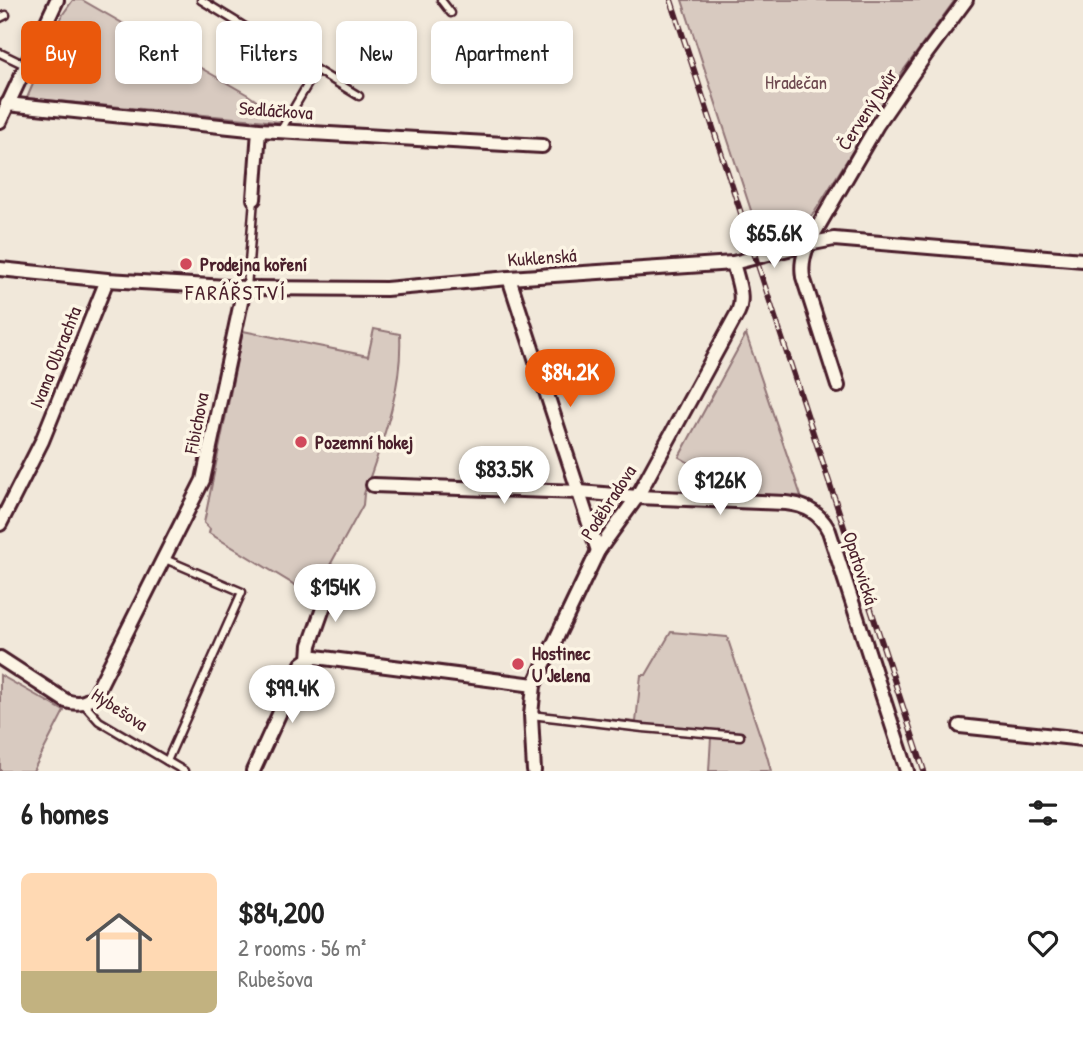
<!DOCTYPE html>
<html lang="en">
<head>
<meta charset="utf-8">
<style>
	body { margin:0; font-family:"Patrick Hand",sans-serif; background:#f6f6f6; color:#222; height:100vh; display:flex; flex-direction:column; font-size:26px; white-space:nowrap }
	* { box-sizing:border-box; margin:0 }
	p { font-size:23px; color:#767676 }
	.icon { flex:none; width:38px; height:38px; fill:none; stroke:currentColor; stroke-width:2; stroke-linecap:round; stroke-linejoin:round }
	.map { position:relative; height:771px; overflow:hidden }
	.sheet { display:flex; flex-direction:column; background:#fff; flex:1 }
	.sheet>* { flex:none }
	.hud { position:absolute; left:21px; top:21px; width:700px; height:63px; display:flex; gap:14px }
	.price { position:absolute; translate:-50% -60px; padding:0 16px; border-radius:24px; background:#fff; color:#222; font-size:23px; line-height:46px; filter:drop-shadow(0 2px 4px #0008) }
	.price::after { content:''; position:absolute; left:50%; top:42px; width:21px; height:16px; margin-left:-10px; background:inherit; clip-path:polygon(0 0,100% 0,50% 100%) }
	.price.current { background:#ea580c; color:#fff }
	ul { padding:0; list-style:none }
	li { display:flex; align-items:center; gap:21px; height:175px; padding:0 21px }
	li span { display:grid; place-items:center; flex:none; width:196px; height:140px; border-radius:10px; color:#555 }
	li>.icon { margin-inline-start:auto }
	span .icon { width:84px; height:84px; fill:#fffc; stroke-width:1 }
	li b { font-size:30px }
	h2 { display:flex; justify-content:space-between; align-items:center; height:84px; padding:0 21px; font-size:30px }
	.tag { padding:0 24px; border-radius:10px; background:#fff; box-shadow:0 4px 10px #0003; font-size:24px; line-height:63px }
	.tag.current { background:#ea580c; color:#fff }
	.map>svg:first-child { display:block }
	.green { fill:#d8cac0; stroke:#917476; stroke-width:2 }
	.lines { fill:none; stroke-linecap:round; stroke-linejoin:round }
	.lane-casing { stroke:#4a1f2b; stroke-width:11 }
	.street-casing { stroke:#4a1f2b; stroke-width:18 }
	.lane { stroke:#fcf5e5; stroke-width:6 }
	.street { stroke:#fcf5e5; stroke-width:12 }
	.rail-casing { stroke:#4a1f2b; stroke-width:6 }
	.rail { stroke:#fcf5e5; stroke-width:3.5; stroke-dasharray:10; stroke-linecap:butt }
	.poi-dot { fill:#d1495b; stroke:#fcf5e5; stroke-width:2.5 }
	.labels { text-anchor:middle; stroke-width:7; stroke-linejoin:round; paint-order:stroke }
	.park-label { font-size:19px; fill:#6e4a50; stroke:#fcf5e5 }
	.street-label { font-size:19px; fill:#4a1f2b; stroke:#fcf5e5 }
	.poi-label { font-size:19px; font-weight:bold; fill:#4a1f2b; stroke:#fcf5e5; text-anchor:start }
	.neighbourhood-label { font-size:21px; letter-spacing:2px; fill:#4a1f2b; stroke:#fcf5e5 }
</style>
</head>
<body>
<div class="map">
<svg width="1083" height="771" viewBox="0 0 1083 771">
	<rect width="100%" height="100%" fill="#f1e8da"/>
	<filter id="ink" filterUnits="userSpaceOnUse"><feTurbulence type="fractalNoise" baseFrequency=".0143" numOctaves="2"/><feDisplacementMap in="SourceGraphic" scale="14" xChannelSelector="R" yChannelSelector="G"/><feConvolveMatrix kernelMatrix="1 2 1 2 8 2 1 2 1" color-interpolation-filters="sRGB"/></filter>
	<g filter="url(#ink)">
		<g class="green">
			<path d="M73,0H82L248,95L284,120L277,122L27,98L63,14Z"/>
			<path d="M682,0H955L900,75L814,213L791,237L763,247Z"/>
			<path d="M374,329L400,334C403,389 382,443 364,494L363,505L313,596L209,533L210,529L204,523L243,331L368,356Z"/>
			<path d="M746,334L801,496L707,493L715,478L679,457Z"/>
			<path d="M671,632L727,637L767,756L771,771H709L711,737L547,721L548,713L636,722L641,675H646Z"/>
			<path d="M0,675L64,711L33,771H0Z"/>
		</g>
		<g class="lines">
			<g class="lane-casing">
				<g id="lane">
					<path d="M201,0L250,30"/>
					<path d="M441,0L451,13"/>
					<path d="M0,18L6,15"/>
					<path d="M282,49L359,96"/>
					<path d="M0,53L25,65"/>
					<path d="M281,130L316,70"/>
					<path d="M247,288L254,199"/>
					<path d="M165,559L242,592L167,761"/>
					<path d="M83,703L99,721L184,771"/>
					<path d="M531,715L643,728L740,736"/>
				</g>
			</g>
			<g class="street-casing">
				<g id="street">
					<path d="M7,104L259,130L542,146"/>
					<path d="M0,121L57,0"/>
					<path d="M254,199L259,130"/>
					<path d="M0,269L107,280L244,288L386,289L509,278L733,263L808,244L834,239L1083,260"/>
					<path d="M509,278L598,551"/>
					<path d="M838,386L803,277C801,265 803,256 808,244L877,125L926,54L966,0"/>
					<path d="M373,485L580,492L637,497L786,503C806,505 820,513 829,531L907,771"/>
					<path d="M0,524L42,441L107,280"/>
					<path d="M0,658L66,701C79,705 88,703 96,693L203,480L244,288"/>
					<path d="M309,659L316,657L534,685"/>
					<path d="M960,726L1083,739"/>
					<path d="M253,771L302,664L309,659L310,645L332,583"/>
					<path d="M534,771L531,715L534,685L598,551L637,497L738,312C745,297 737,279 733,263"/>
				</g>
			</g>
			<use href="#lane" class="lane"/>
			<use href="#street" class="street"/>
			<g class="rail-casing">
				<path id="rail" d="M671,0L924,771"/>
			</g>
			<use href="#rail" class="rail"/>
		</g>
	</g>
	<g class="poi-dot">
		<circle cx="186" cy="264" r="7"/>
		<circle cx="301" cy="442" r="7"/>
		<circle cx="518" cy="664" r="7"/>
	</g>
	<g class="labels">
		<g class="park-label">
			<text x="796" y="89">Hradečan</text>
		</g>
		<g class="street-label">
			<text transform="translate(867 109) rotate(-57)" y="7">Červený Dvůr</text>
			<text transform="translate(276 110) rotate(4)" y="7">Sedláčkova</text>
			<text transform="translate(542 257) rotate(-4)" y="7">Kuklenská</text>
			<text transform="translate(55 357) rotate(-68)" y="7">Ivana Olbrachta</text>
			<text transform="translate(196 423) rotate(-79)" y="7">Fibichova</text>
			<text transform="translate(608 502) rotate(-57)" y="7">Poděbradova</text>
			<text transform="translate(861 568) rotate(72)" y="7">Opatovická</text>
			<text transform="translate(120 709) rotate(33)" y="7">Hybešova</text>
		</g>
		<g class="poi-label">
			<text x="200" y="271">Prodejna koření</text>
			<text x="315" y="449">Pozemní hokej</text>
			<text x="532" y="660">Hostinec<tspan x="532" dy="22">U Jelena</tspan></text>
		</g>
		<g class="neighbourhood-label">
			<text x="236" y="300">FARÁŘSTVÍ</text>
		</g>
	</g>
</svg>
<b class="price" style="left:774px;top:270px">$65.6K</b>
<b class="price current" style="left:570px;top:409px">$84.2K</b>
<b class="price" style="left:504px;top:506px">$83.5K</b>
<b class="price" style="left:720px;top:517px">$126K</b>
<b class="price" style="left:335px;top:624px">$154K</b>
<b class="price" style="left:292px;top:725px">$99.4K</b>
<div class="hud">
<a class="tag current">Buy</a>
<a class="tag">Rent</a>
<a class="tag">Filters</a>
<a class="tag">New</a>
<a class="tag">Apartment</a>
</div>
</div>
<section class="sheet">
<h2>6 homes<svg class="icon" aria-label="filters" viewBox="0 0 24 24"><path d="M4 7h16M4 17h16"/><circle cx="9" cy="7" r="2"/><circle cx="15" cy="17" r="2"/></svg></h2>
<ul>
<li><span style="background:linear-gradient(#ffd9b3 70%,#c2b280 0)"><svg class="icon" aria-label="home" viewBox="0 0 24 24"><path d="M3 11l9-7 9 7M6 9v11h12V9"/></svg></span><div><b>$84,200</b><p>2 rooms · 56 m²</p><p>Rubešova</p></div><svg class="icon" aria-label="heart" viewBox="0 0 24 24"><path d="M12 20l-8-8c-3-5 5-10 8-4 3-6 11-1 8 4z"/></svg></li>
</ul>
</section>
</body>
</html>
